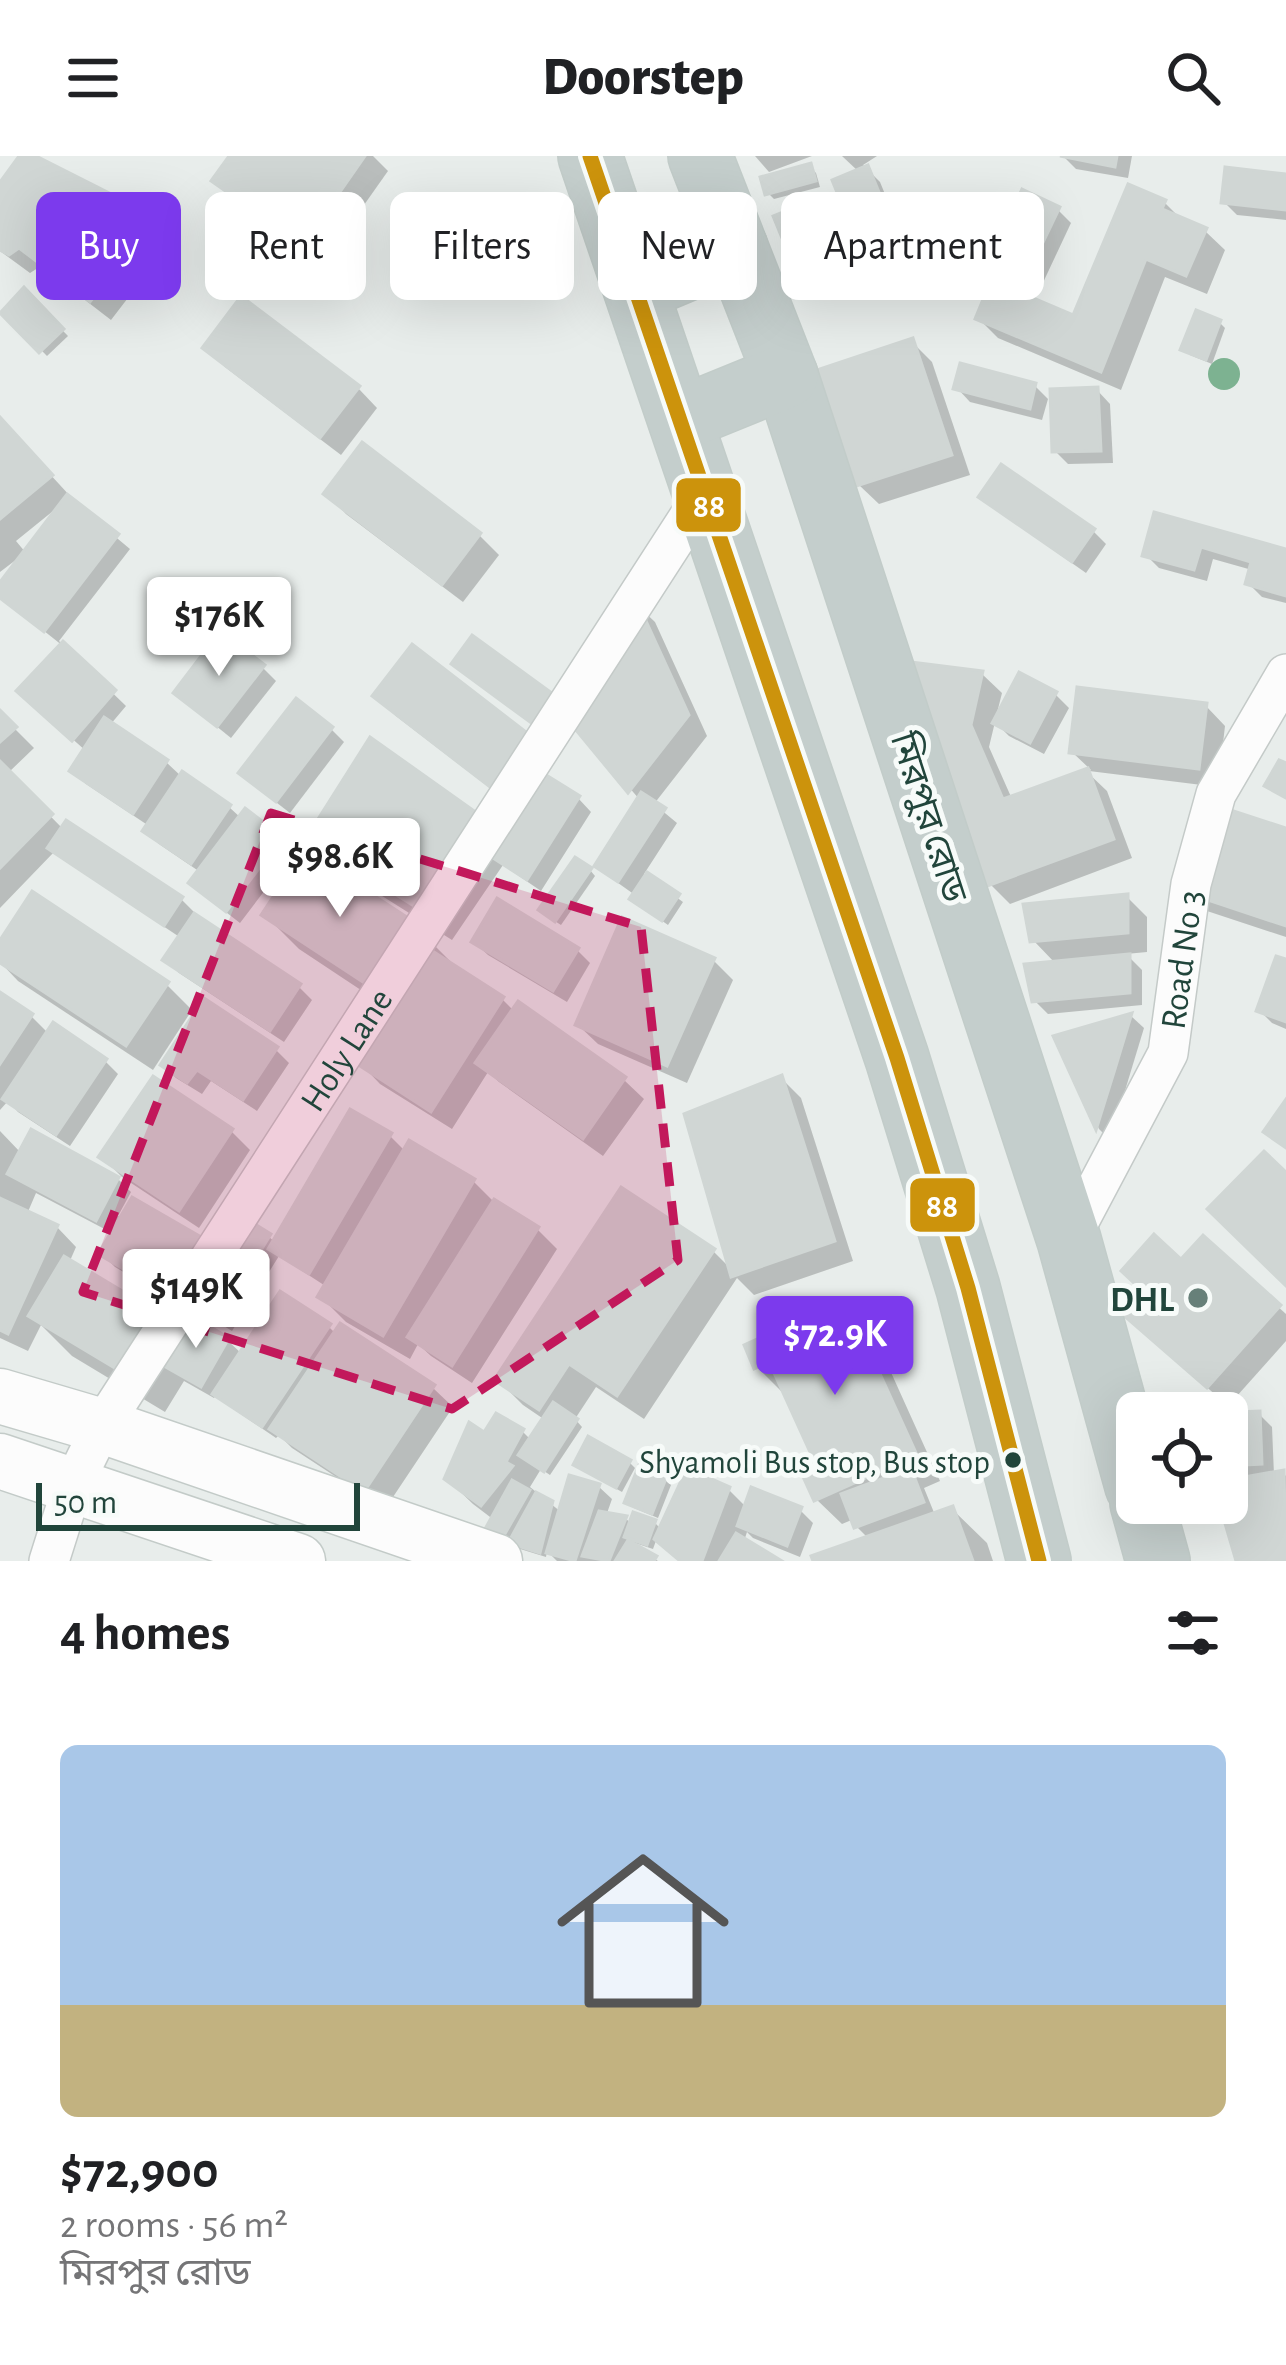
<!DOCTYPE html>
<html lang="en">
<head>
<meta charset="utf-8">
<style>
	body { margin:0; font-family:"Alegreya Sans","Noto Sans Bengali",sans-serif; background:#f6f6f6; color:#202124; height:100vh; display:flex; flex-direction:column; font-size:45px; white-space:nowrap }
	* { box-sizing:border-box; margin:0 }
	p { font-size:39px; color:#757577 }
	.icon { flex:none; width:66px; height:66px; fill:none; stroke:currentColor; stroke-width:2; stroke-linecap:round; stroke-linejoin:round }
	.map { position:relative; height:1405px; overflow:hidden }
	.drawer { display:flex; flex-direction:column; background:#fff; flex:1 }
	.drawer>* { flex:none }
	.guide { position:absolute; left:36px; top:36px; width:1215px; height:108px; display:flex; gap:24px }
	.buttons { position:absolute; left:1116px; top:1236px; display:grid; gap:24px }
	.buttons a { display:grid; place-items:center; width:132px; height:132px; border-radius:18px; background:#fff; box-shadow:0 12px 48px #0002; font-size:60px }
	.scale { position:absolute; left:36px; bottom:30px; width:324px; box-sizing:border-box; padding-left:12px; border:6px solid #21453b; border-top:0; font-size:33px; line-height:42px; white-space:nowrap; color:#21453b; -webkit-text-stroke:9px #f7fbf9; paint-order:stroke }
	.price { position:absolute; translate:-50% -102px; padding:0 27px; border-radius:12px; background:#fff; color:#222; font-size:39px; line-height:78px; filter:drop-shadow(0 3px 6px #0008) }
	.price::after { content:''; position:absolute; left:50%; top:72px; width:36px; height:27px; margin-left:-18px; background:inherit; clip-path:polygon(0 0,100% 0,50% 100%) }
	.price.active { background:#7c3aed; color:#fff }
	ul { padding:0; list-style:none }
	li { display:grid; align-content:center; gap:24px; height:636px; padding:0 60px }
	li span { display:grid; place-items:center; height:372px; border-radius:18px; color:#555 }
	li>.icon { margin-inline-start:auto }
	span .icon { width:216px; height:216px; fill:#fffc; stroke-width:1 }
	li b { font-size:51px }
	h2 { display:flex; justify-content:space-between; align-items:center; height:144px; padding:0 60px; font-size:51px }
	.chip { padding:0 42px; border-radius:18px; background:#fff; box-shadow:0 12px 48px #0002; font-size:42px; line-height:108px }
	.chip.active { background:#7c3aed; color:#fff }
	header { display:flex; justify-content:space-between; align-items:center; height:156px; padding:0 60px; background:#fff; font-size:54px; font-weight:800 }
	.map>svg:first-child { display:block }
	.shadow { fill:#0003; fill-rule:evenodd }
	.building { fill:#d0d6d4; stroke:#d0d6d4; stroke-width:3 }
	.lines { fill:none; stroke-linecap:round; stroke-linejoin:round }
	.minor-casing { stroke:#c4cac8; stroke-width:42 }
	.secondary-casing { stroke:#c3cbc8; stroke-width:57 }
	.trunk-casing { stroke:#c2ccc9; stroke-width:66 }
	.minor { stroke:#fcfcfc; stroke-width:39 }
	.secondary { stroke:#fcfcfc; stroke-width:54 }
	.trunk { stroke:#c4cecc; stroke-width:63 }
	.bus-1-casing { stroke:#f7fbf9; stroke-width:24 }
	.bus-1 { stroke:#cc930c; stroke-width:15 }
	.tree { fill:#7db291 }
	.marked { fill:#c2185b; fill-opacity:0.2; stroke:#c2185b; stroke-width:9; stroke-dasharray:24 15; stroke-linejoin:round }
	.poi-dot { fill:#678079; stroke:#f7fbf9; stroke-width:4.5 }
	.bus-dot { fill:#21453b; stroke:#f7fbf9; stroke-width:4.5 }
	.labels { text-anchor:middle; stroke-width:10; stroke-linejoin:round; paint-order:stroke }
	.bus-label { font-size:33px; fill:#21453b; stroke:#f7fbf9; text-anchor:end }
	.street-label { font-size:36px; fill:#21453b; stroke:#f7fbf9 }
	.poi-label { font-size:36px; font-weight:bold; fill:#21453b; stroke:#f7fbf9; text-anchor:end }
	.line-badge { stroke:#f7fbf9; stroke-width:4.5 }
	.badge-label { font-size:33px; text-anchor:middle; font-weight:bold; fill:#fff }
</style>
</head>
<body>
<header><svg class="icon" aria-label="menu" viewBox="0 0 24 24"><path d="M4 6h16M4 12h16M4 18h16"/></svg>Doorstep<svg class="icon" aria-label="search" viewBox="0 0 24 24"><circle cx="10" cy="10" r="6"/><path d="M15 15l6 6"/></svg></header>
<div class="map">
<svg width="1286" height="1405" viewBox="0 0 1286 1405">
	<rect width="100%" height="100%" fill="#e8edeb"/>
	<g class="shadow">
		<path d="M23,0H29L135,54L155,74L144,108L98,90L88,99L131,138L111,164L41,110L30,117L0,95V31Z"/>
		<path d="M233,0H373L388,15L323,107L235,44L215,25Z"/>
		<path d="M755,0H812L769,16Z"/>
		<path d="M842,0H877L863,9L880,26L913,106L881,120L868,107L859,16Z"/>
		<path d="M1063,0H1132L1128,22L1076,13Z"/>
		<path d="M810,11L816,17L820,31L774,43L768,37Z"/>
		<path d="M1286,21V64L1237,59L1224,46Z"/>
		<path d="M825,43L838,56L854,97L806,115L793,102Z"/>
		<path d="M1164,46L1182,64L1205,75L1225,94L1207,138L1165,121L1121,234L998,182L978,162L1075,163Z"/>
		<path d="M1058,54L1071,67L1040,133L1005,117L992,104Z"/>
		<path d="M24,135L68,180L47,200L3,155Z"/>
		<path d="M1219,166L1225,172L1212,208L1190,199L1184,193Z"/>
		<path d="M912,186L932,206L970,319L879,348L859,329Z"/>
		<path d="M206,191L358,232L377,252L341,299L225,211Z"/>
		<path d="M1034,229L1048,243L1042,264L970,246L957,232Z"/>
		<path d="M1097,234L1110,248L1113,307L1068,308L1055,295Z"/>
		<path d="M0,264L71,341L69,342L130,393L59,485L126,550L110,569L166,606L182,621L229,651L241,662L281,683L294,696L240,767L205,740L200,716L159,688L146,675L149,670L86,628L73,615L86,595L33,548L63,490L0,440V427L21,400L0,416ZM58,351L26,397L16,385Z"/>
		<path d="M363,291L479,379L499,399L463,446L346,358L327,338Z"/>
		<path d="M982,340L1093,375L1106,388L1086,417L995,353Z"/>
		<path d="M1156,360L1286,396V447L1262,441L1249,428L1252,414L1213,403L1207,425L1159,412L1146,399Z"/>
		<path d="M636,448L655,466L707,580L654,648L677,667L644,718L683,746L668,769L638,748L635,739L611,722L598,709L640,644L565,557L548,580L468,521L455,508L554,542Z"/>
		<path d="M908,508L982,518L1002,537L996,561L1056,539L1069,552L1044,598L1009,580L995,566L989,591L1012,643L1087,616L1107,635L1132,702L1010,748L990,728Z"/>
		<path d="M263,512L276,525L231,582L190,549Z"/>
		<path d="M376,540L548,600L511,648L396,560Z"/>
		<path d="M1206,550L1225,570L1218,631L1089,615L1091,614L1072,596Z"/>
		<path d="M0,558L34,592L8,617L63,673L181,743L194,756L192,759L299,831L312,844L284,886L179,817L166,804L181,782L64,704L55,695L0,752Z"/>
		<path d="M331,573L344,586L290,657L255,630Z"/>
		<path d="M578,642L591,656L541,735L503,709L452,784L344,716L310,682L478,661Z"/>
		<path d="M1286,675V781L1207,755L1187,736Z"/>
		<path d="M590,714L595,720L561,769L547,760Z"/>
		<path d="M1127,741L1147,761V796L1126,798L1142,814V849L1048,858L1034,844L1056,808L1033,784Z"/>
		<path d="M265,759L417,772L451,806L449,809L502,843L515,856L519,849L624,924L644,943L603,1000L499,926L488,916L452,973L380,928L361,908L394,856L299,793Z"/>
		<path d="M474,786L577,794L590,807L567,846L488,799Z"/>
		<path d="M0,789L167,829L192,854L153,914L18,825L0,806Z"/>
		<path d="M713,804L733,824L687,927L598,888L578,869Z"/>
		<path d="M1286,807V873L1272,867L1259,854Z"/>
		<path d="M0,839L31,860L49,878L105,905L118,918L70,990L18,956L8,945L0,954Z"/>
		<path d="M1131,860L1144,872L1110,984L1099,973L1057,882Z"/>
		<path d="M276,894L289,907L257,955L211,925L202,938L176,922L163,909Z"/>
		<path d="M781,922L801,942L853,1105L754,1139L737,1122L644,1263L596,1231L575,1263L582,1271L550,1319L541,1313L530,1331L561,1356L598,1330L612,1343L606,1360L626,1363L632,1368L654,1366L661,1373L728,1333L747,1352L800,1354L813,1367L800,1401L753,1382L747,1376L744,1385L776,1405H680L657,1382L653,1393L635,1387L634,1390L658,1405H557L547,1395L546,1401L517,1392L494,1378V1364L473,1348L447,1323L485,1280L523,1276L531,1284L545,1264L523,1249L498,1224L713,1095L733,1115Z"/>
		<path d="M0,975L21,997L118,1023L131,1036L118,1060L123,1062L202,1084L269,1081L275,1086L390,980L406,996L473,1025L494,1046L537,1073L557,1093L472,1227L431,1200L418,1188L410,1203L346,1166L321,1141L327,1131L279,1100L232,1175L206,1159L188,1142L183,1151L115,1111L102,1098L114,1078L36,1037L27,1058L57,1071L76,1091L69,1107L157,1160L227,1184L242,1198L329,1171L336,1178L340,1171L433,1232L453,1251L385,1353L292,1292L279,1279L276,1282L229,1250L217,1238L214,1242L184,1225L165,1256L72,1200L41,1169L28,1195L0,1182Z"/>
		<path d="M231,975L250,994L199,1072L122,1021L102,1001Z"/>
		<path d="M1203,1083L1286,1158V1185L1228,1250L1139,1171L1181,1107Z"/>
		<path d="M846,1147L871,1172L940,1325L924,1332L935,1359L952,1353L987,1387L993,1405H816L815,1402L869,1383L856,1370L854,1363L842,1368L816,1343L823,1318L785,1235L782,1236L757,1211Z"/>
		<path d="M1259,1258L1272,1271L1274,1319L1283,1317L1286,1320V1405H1239L1223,1347H1227V1259Z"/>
		<path d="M629,1306L635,1312L622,1336L583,1314Z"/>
		<path d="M665,1323L671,1329L658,1362L634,1352L628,1346Z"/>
	</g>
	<g class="building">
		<path d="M19,0H36L137,51L124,90L77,72L59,87L73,96L83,91L113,116L90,146L19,92L9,99L0,94V26Z"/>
		<path d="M229,0H365L303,89L211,25Z"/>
		<path d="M1060,0H1117L1115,11Z"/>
		<path d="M811,7L816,25L765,39L760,21Z"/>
		<path d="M868,9L902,93L866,108L832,24Z"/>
		<path d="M1225,11L1286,18V54L1221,47Z"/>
		<path d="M1128,28L1166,44L1162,53L1207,72L1186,120L1146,103L1101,216L975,163L991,124L1073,159Z"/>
		<path d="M1022,33L1060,51L1026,122L988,105Z"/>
		<path d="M825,39L843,83L791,104L773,60Z"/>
		<path d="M24,131L64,173L39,197L0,157Z"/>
		<path d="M241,140L360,230L320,282L202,192Z"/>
		<path d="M1196,154L1221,164L1206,204L1180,194Z"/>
		<path d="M913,182L952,299L856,330L817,214Z"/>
		<path d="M960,207L1036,227L1030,253L953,233Z"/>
		<path d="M1098,231L1101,295L1052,296L1050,233Z"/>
		<path d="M0,261L53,319L0,363Z"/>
		<path d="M362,286L481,377L442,429L323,338Z"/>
		<path d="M1001,308L1095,373L1072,406L978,341Z"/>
		<path d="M67,338L119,378L44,476L0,442V426Z"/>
		<path d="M1154,356L1286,393V440L1245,428L1251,406L1201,391L1194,414L1142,400Z"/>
		<path d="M636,443L689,559L628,637L561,556Z"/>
		<path d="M220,475L265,509L217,571L173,537Z"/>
		<path d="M472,479L556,540L534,569L451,508Z"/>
		<path d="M63,485L116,534L72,585L16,535Z"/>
		<path d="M412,488L530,579L490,631L372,540Z"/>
		<path d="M903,505L983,515L971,569L1003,643L1088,612L1114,683L987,730Z"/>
		<path d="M1019,516L1057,536L1030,587L992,567Z"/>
		<path d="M1077,531L1207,547L1199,613L1069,597Z"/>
		<path d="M296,542L333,571L276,646L238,617Z"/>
		<path d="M0,554L17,571L0,586Z"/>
		<path d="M104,561L168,604L133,658L69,615Z"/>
		<path d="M370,581L480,659L417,752L306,682Z"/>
		<path d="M1279,604L1286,607V642L1264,630Z"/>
		<path d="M0,605L53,658L0,712Z"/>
		<path d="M182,615L231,649L191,708L142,675Z"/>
		<path d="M543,617L580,640L527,724L490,700Z"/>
		<path d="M641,636L666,652L618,726L594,710Z"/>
		<path d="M1212,648L1286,672V770L1184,736Z"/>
		<path d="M245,652L283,681L226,756L188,727Z"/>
		<path d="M66,664L183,741L164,770L47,692Z"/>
		<path d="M304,694L419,769L375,834L261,759Z"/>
		<path d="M575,701L592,712L555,766L538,754Z"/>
		<path d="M647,716L680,738L662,765L629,743Z"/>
		<path d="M32,735L169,826L126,890L0,807V784Z"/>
		<path d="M1128,738V777L1030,786L1023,748Z"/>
		<path d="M497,742L579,792L553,835L471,786Z"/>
		<path d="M194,757L301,828L270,875L162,804Z"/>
		<path d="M622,761L715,802L667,910L575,869Z"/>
		<path d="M431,794L504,841L431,956L357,908Z"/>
		<path d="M1130,798V837L1032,846L1024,808Z"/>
		<path d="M1276,800L1286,803V866L1256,855Z"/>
		<path d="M0,836L33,858L0,908Z"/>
		<path d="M204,842L278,891L243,944L197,914L187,927L160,909Z"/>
		<path d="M518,845L626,921L583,983L475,907Z"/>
		<path d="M1132,857L1115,913L1096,974L1053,880Z"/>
		<path d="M53,866L107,903L56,979L2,943Z"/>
		<path d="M782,919L835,1085L731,1121L684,958Z"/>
		<path d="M153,920L233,973L179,1055L98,1001Z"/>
		<path d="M1286,943V992L1263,976Z"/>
		<path d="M350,953L392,977L309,1118L268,1093Z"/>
		<path d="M31,973L119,1021L96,1065L7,1018Z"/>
		<path d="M409,984L475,1023L383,1180L317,1141Z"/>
		<path d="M1264,995L1286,1016V1130L1207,1053Z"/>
		<path d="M621,1031L715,1093L617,1240L569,1208L539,1254L494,1224Z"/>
		<path d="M132,1041L203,1082L169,1140L98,1098Z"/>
		<path d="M0,1042L58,1069L8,1178L0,1174Z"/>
		<path d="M494,1043L539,1071L452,1210L407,1181Z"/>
		<path d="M242,1060L271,1078L218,1164L189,1146Z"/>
		<path d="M1154,1078L1181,1103L1203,1079L1281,1149L1207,1232L1115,1152L1136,1129L1121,1115Z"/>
		<path d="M64,1100L159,1157L123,1217L28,1160Z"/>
		<path d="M280,1135L331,1168L262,1271L212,1238Z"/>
		<path d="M846,1143L917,1299L814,1345L804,1323L819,1316L769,1206L754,1213L744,1189Z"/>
		<path d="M191,1159L229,1182L201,1231L162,1209Z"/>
		<path d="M340,1167L435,1229L364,1336L269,1273Z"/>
		<path d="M553,1246L578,1263L544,1316L518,1299Z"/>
		<path d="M1260,1255L1262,1308L1227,1310V1257H1209Z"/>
		<path d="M496,1257L524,1273L506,1306L513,1310L481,1350L444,1323L469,1266L484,1276Z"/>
		<path d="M588,1280L631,1304L616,1332L573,1309Z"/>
		<path d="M639,1309L667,1320L652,1358L624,1347Z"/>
		<path d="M687,1312L730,1331L702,1405H680L654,1383Z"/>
		<path d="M911,1312L924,1346L854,1372L841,1338Z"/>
		<path d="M1284,1314L1286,1405H1236L1219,1347H1227V1324Z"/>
		<path d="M569,1319L600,1328L575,1405L546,1397Z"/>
		<path d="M512,1324L530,1334L502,1383L485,1373Z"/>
		<path d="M751,1331L802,1351L787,1390L737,1370Z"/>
		<path d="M536,1336L553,1345L540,1397L508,1387Z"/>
		<path d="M953,1350L973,1405H813L811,1400Z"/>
		<path d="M599,1355L627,1360L609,1405L582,1400Z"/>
		<path d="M633,1356L656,1364L647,1389L624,1381Z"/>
		<path d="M736,1377L782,1405H719Z"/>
		<path d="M628,1384L657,1400L654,1405H615Z"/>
	</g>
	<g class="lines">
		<g class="minor-casing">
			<g id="minor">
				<path id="s1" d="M1069,1084L1168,897L1191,728L1216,638L1286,518"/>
				<path id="s2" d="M49,1405L73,1329L102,1270L704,338"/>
			</g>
		</g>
		<g class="secondary-casing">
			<g id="secondary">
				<path d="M0,1240L102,1270L495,1405"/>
				<path d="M0,1305L298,1405"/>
			</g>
		</g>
		<g class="trunk-casing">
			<g id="trunk">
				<path d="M590,0L897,902L968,1132L1039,1405"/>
				<path d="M700,0L786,220L1069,1084L1137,1330"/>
				<path d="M636,134L736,92"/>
				<path d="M680,263L786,220"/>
				<path d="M1142,1347L1158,1405"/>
			</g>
		</g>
		<use href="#minor" class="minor"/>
		<use href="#secondary" class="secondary"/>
		<use href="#trunk" class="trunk"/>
		<g class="bus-1-casing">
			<path id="bus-1" d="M590,0L897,902L968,1132L1039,1405"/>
		</g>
		<use href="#bus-1" class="bus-1"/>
	</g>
	<circle class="tree" cx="1224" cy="218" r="16"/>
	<path class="marked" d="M271,657L641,771L678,1104L452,1253L83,1136Z"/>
	<circle class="poi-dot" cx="1198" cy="1142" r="12"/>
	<circle class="bus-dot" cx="1013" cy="1304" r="10"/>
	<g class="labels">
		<g class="bus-label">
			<text x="990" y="1317">Shyamoli Bus stop, Bus stop</text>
		</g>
		<g class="street-label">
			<text transform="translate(930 661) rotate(72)" y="13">মিরপুর রোড</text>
			<text dy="13" stroke="none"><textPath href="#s1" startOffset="306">Road No 3</textPath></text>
			<text dy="13" stroke="none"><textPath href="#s2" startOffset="594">Holy Lane</textPath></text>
		</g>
		<g class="poi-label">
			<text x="1174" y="1155">DHL</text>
		</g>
	</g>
	<g class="line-badge">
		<rect x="674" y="320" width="69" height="58" rx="12" fill="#cc930c"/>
		<rect x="908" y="1020" width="69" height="58" rx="12" fill="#cc930c"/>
	</g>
	<g class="badge-label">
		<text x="709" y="361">88</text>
		<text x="942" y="1061">88</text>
	</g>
</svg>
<div class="buttons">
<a><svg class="icon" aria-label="locate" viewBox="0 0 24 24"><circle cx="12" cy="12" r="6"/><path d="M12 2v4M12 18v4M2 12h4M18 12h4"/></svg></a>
</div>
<div class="scale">50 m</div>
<b class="price" style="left:219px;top:523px">$176K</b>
<b class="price" style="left:340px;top:764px">$98.6K</b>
<b class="price" style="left:196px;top:1195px">$149K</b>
<b class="price active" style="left:835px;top:1242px">$72.9K</b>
<div class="guide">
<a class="chip active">Buy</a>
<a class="chip">Rent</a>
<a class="chip">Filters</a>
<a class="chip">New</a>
<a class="chip">Apartment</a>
</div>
</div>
<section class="drawer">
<h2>4 homes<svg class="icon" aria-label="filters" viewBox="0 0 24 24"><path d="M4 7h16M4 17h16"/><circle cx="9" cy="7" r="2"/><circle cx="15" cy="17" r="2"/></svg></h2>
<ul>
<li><span style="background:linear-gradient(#a9c7e8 70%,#c2b280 0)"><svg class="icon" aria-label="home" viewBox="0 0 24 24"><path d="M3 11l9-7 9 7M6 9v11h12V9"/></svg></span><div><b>$72,900</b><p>2 rooms · 56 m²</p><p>মিরপুর রোড</p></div></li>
</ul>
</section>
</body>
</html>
